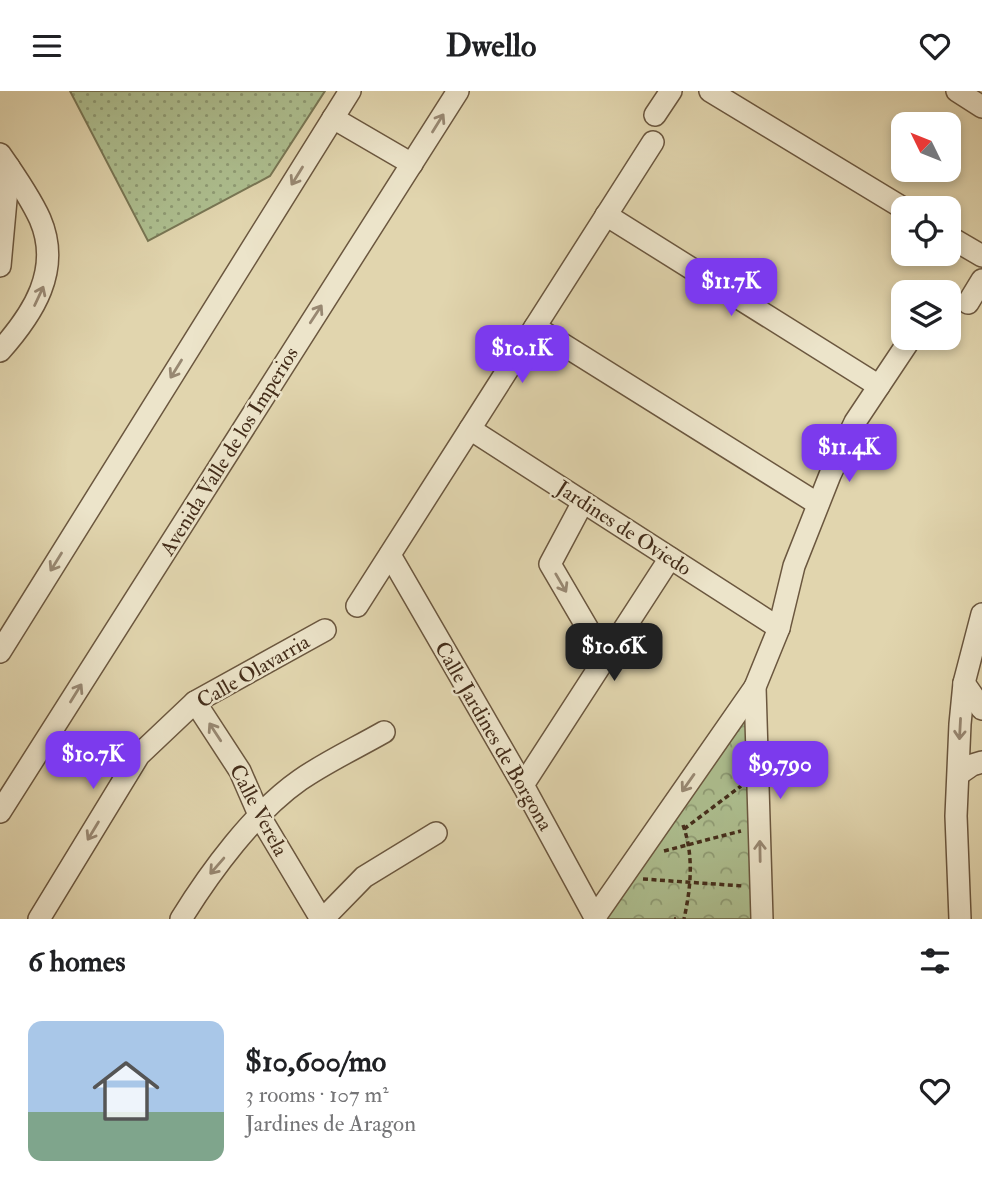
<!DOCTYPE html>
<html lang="en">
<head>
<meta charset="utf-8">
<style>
	body { margin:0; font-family:"IM FELL Double Pica",serif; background:#f2f2f2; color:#202124; height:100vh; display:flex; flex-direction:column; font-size:26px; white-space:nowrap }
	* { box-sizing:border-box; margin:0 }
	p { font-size:23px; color:#757577 }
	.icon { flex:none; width:38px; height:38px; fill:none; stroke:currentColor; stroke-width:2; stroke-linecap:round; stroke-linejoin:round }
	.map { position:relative; height:828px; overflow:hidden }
	.details { display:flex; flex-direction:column; background:#fff; flex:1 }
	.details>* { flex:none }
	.needle { width:46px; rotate:313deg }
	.tools { position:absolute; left:891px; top:21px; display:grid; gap:14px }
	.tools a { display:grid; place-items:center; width:70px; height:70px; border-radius:14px; background:#fff; box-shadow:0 4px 10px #0003; font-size:35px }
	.price { position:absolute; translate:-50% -60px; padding:0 16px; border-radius:14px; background:#7c3aed; color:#fff; font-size:23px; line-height:46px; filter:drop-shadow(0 2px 4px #0008) }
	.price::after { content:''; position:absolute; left:50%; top:42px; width:21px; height:16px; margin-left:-10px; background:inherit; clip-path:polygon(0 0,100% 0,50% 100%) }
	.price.selected { background:#222; color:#fff }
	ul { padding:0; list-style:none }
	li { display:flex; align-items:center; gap:21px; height:175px; padding:0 28px }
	li span { display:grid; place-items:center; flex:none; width:196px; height:140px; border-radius:14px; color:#555 }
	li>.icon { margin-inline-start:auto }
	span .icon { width:84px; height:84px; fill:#fffc; stroke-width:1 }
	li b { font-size:30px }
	h2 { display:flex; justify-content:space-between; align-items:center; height:84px; padding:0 28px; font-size:30px }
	header { display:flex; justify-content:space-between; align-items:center; height:91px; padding:0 28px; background:#fff; font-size:32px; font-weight:700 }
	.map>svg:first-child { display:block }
	.grass { fill:url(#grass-dots); stroke:#787654; stroke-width:2 }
	.park { fill:url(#park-crowns); stroke:#787654; stroke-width:2 }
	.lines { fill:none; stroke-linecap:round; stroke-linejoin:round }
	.minor-casing { stroke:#6b573f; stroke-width:24 }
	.path { stroke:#442d1a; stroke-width:3.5; stroke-dasharray:5 3.5; stroke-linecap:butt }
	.minor { stroke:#ece4ca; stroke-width:21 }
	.oneway { stroke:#988872 }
	.labels { text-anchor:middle; stroke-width:5; stroke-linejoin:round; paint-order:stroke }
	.street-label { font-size:21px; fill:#442d1a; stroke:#ece4ca }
</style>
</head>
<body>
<header><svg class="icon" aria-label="menu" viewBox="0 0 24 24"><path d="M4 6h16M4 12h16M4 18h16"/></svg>Dwello<svg class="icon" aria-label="heart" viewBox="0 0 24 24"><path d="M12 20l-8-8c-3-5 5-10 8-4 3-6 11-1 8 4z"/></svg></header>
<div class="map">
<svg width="982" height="828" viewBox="0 0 982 828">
	<defs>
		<pattern id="grass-dots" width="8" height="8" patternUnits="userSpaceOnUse" patternTransform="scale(1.75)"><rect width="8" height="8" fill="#adbe8f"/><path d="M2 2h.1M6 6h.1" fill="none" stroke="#8e9b74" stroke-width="1.8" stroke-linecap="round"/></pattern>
		<pattern id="park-crowns" width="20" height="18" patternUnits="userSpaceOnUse" patternTransform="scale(1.75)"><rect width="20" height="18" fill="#adbe8f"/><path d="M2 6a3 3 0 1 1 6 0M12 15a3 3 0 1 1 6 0" fill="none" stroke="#8e9b74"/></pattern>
	</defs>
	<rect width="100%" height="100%" fill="#e1d5ae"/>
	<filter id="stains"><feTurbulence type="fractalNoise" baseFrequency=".00286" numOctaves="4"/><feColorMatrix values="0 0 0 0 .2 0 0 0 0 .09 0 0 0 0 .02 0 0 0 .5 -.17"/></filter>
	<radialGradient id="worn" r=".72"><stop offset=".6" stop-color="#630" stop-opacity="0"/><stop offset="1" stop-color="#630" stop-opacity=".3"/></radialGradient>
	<path class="grass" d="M70,0H325L270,85L148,150Z"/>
	<path class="park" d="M753,603L759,828H606Z"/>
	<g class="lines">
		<g class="minor-casing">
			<g id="minor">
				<path d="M710,0L903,117"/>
				<path d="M957,0L982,16"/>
				<path d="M655,24L671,0"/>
				<path d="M333,27L412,73"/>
				<path d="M0,63C14,83 30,106 40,128C62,179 33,223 0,260"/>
				<path d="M606,124L879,295"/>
				<path d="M948,145L982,165"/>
				<path d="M0,175L9,76"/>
				<path d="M968,212L982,189"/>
				<path d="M535,236L818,413"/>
				<path d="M470,338L779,537"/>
				<path d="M583,411L550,473L605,567"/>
				<path d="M390,464L523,694L596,828"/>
				<path d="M357,515L653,51"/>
				<path d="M0,561L350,0"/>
				<path d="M964,592L982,618"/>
				<path d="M195,611L240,680L260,726L321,828"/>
				<path d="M959,683L972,674L982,671"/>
				<path d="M523,694L670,467"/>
				<path d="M0,721L458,0"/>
				<path d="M595,826L755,596"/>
				<path d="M39,828L139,664L195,611L325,539"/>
				<path d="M181,828C210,781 254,721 300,689C326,671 356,657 384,641"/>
				<path d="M323,828L364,786L436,742"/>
				<path d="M762,828L755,596L779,537L794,475L830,384L855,331L911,247"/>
				<path d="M960,828L956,725L960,633L964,592L982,523"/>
			</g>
		</g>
		<g class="path">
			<path d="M683,734C694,765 691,796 684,828"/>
			<path d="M684,738L741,695"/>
			<path d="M664,760L741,740"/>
			<path d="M643,788L743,795"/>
			<path d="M674,828H676"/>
		</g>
		<use href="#minor" class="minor"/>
	</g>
	<defs><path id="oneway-shaft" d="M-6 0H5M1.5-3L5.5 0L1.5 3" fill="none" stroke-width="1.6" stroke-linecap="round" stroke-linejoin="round" transform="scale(1.75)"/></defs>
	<g class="oneway">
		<use href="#oneway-shaft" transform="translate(438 32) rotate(-58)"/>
		<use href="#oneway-shaft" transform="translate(297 85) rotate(122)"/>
		<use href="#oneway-shaft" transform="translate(39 205) rotate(-65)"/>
		<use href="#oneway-shaft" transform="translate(316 223) rotate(-57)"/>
		<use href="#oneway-shaft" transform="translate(176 278) rotate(122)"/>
		<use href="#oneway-shaft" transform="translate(56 471) rotate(122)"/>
		<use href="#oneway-shaft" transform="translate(561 492) rotate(60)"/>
		<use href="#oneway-shaft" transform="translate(76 602) rotate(-58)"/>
		<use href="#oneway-shaft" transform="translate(960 638) rotate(93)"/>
		<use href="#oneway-shaft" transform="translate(215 641) rotate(-123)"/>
		<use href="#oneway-shaft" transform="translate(688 692) rotate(125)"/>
		<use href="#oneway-shaft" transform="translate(93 740) rotate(121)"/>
		<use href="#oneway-shaft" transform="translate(760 760) rotate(-91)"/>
		<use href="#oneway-shaft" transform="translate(217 775) rotate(131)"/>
	</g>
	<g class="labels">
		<g class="street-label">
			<text transform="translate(229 360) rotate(-58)" y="7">Avenida Valle de los Imperios</text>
			<text transform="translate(624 437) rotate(33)" y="7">Jardines de Oviedo</text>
			<text transform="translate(253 580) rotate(-30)" y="7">Calle Olavarria</text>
			<text transform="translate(494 645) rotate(60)" y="7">Calle Jardines de Borgona</text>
			<text transform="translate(259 719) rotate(62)" y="7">Calle Verela</text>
		</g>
	</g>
	<rect width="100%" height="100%" filter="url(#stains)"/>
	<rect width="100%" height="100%" fill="url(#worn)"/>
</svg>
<div class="tools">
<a><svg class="needle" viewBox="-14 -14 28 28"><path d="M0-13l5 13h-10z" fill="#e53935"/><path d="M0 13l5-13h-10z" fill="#757577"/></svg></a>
<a><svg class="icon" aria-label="locate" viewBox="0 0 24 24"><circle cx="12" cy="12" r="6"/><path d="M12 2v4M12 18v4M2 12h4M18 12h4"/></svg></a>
<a><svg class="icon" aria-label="layers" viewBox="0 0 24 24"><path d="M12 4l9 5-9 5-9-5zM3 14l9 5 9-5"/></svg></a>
</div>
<b class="price" style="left:731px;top:227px">$11.7K</b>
<b class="price" style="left:522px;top:294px">$10.1K</b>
<b class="price" style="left:849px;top:393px">$11.4K</b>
<b class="price selected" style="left:614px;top:592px">$10.6K</b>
<b class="price" style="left:93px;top:700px">$10.7K</b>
<b class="price" style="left:780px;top:710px">$9,790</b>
</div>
<section class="details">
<h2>6 homes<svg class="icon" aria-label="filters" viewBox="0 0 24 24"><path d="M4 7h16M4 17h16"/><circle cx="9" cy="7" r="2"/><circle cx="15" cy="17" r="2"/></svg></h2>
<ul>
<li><span style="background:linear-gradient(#a9c7e8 65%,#7fa58c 0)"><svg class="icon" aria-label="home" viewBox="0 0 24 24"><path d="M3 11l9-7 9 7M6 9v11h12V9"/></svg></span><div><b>$10,600/mo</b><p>3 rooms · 107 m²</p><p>Jardines de Aragon</p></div><svg class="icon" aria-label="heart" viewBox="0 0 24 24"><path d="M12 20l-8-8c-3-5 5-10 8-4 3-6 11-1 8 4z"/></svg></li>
</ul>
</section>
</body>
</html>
